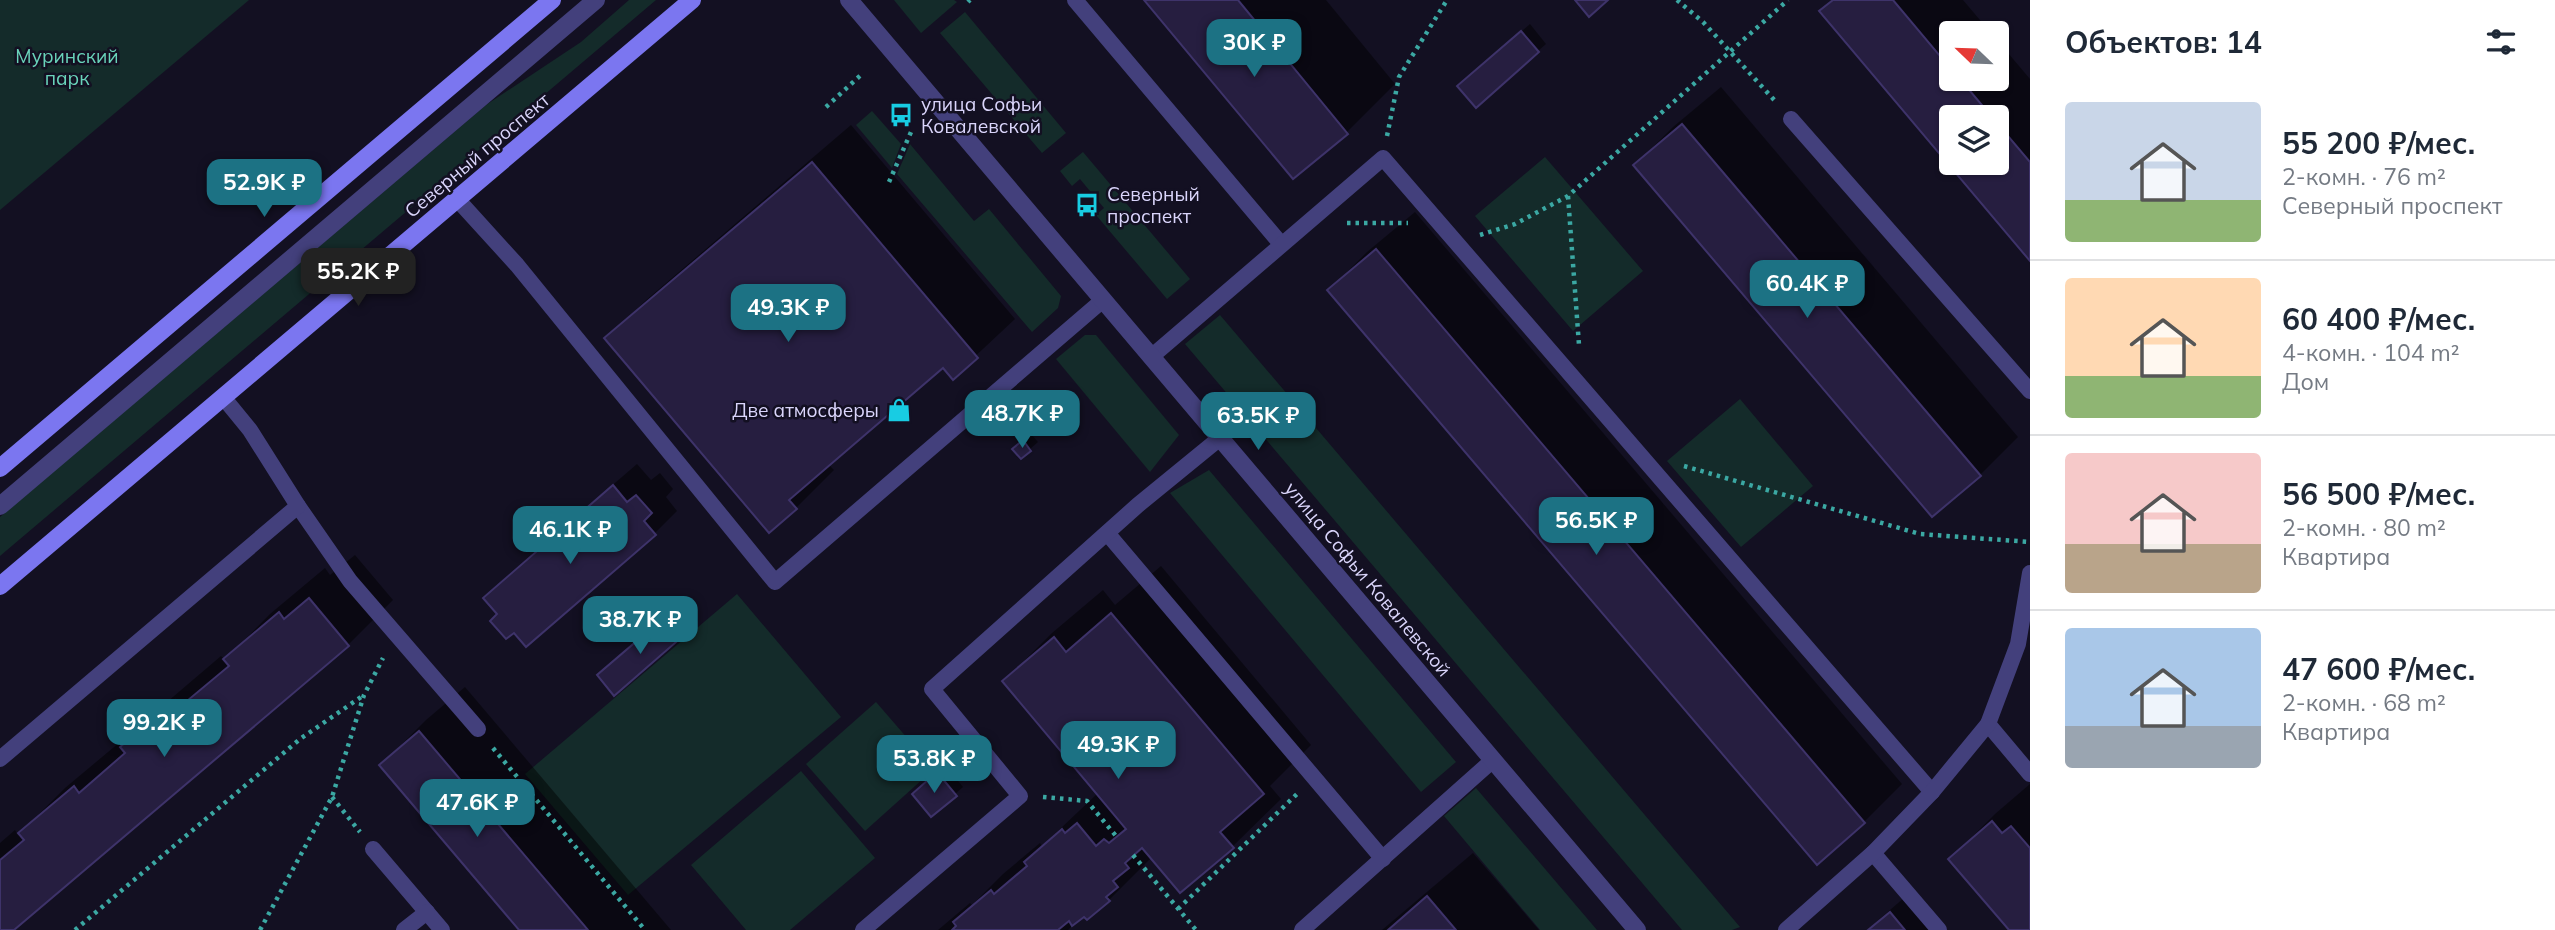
<!DOCTYPE html>
<html lang="ru">
<head>
<meta charset="utf-8">
<style>
	body { margin:0; font-family:Mulish,sans-serif; background:#f6f6f7; color:#1f2937; height:100vh; display:flex; flex-direction:column; font-size:26px; white-space:nowrap }
	* { box-sizing:border-box; margin:0 }
	p { font-size:23px; color:#747a83 }
	.icon { flex:none; width:38px; height:38px; fill:none; stroke:currentColor; stroke-width:2; stroke-linecap:round; stroke-linejoin:round }
	.map { position:relative; flex:1; overflow:hidden }
	.panel { display:flex; flex-direction:column; background:#fff; width:525px }
	.panel>* { flex:none }
	.needle { width:46px; rotate:293deg }
	.buttons { position:absolute; left:1939px; top:21px; display:grid; gap:14px }
	.buttons a { display:grid; place-items:center; width:70px; height:70px; border-radius:7px; background:#fff; box-shadow:0 2px 5px #0004; font-size:35px }
	.price { position:absolute; translate:-50% -60px; padding:0 16px; border-radius:14px; background:#1c7284; color:#fff; font-size:23px; line-height:46px; filter:drop-shadow(0 2px 4px #0008) }
	.price::after { content:''; position:absolute; left:50%; top:42px; width:21px; height:16px; margin-left:-10px; background:inherit; clip-path:polygon(0 0,100% 0,50% 100%) }
	.price.selected { background:#222; color:#fff }
	ul { padding:0; list-style:none }
	li { display:flex; align-items:center; gap:21px; height:175px; padding:0 35px }
	li+li { border-top:2px solid #e0e1e3 }
	li span { display:grid; place-items:center; flex:none; width:196px; height:140px; border-radius:7px; color:#555 }
	li>.icon { margin-inline-start:auto }
	span .icon { width:84px; height:84px; fill:#fffc; stroke-width:1 }
	li b { font-size:30px }
	h2 { display:flex; justify-content:space-between; align-items:center; height:84px; padding:0 35px; font-size:30px }
	main { display:flex; flex:1; min-height:0 }
	.map>svg:first-child { display:block }
	.green { fill:#142b2a }
	.shadow { fill:#0007; fill-rule:evenodd }
	.building { fill:#261e40; stroke:#3e336a; stroke-width:2 }
	.lines { fill:none; stroke-linecap:round; stroke-linejoin:round }
	.path { stroke:#3ba8a3; stroke-width:4.5; stroke-dasharray:3.5 5; stroke-linecap:butt }
	.service { stroke:#43407c; stroke-width:16 }
	.minor { stroke:#43407c; stroke-width:18 }
	.tertiary { stroke:#43407c; stroke-width:18 }
	.secondary { stroke:#7b76f0; stroke-width:18 }
	.labels { text-anchor:middle; stroke-width:5; stroke-linejoin:round; paint-order:stroke }
	.park-label { font-size:19px; fill:#69d3ba; stroke:#131022 }
	.poi-label { font-size:19px; fill:#dad5fb; stroke:#131022; text-anchor:start }
	.street-label { font-size:19px; fill:#dad5fb; stroke:#131022 }
</style>
</head>
<body>
<main>
<div class="map">
<svg width="2030" height="930" viewBox="0 0 2030 930">
	<rect width="100%" height="100%" fill="#131022"/>
	<g class="green">
		<path d="M0,0H249L0,210Z"/>
		<path d="M629,0H656L0,556V517L486,105L581,42Z"/>
		<path d="M894,0H954L957,2L921,33Z"/>
		<path d="M965,12L1066,133L1042,153L940,33Z"/>
		<path d="M872,111L901,144L892,168L856,125Z"/>
		<path d="M910,144L974,221L989,209L1061,296L1058,308L1032,332L897,174Z"/>
		<path d="M1083,152L1190,279L1167,299L1096,215L1104,208L1080,179L1072,186L1060,171Z"/>
		<path d="M1545,157L1643,271L1573,331L1475,216Z"/>
		<path d="M1220,315L1740,927L1732,930H1682L1185,344Z"/>
		<path d="M1085,335H1096L1179,435L1150,472L1056,359Z"/>
		<path d="M1740,399L1813,486L1741,547L1667,461Z"/>
		<path d="M1209,470L1456,762L1421,792L1170,493Z"/>
		<path d="M737,594L841,717L628,895L525,774Z"/>
		<path d="M876,702L934,769L865,831L806,764Z"/>
		<path d="M801,771L875,858L790,930H746L691,865Z"/>
		<path d="M1476,788L1597,930H1540L1444,816Z"/>
	</g>
	<g class="shadow">
		<path d="M1147,0H1326L1395,84L1347,132L1293,177Z"/>
		<path d="M1833,0H1963L1991,33H1951V79H1997V40L2030,79V259L1822,11ZM1951,117H1997V163H1951Z"/>
		<path d="M1530,24L1546,44L1538,51L1467,78Z"/>
		<path d="M1721,87L2018,437L1980,475L1635,165L1673,127Z"/>
		<path d="M851,125L1015,319L953,377L943,366L828,464L834,470L796,508L607,339L645,301Z"/>
		<path d="M1415,212L1902,784L1864,822L1329,290L1367,252Z"/>
		<path d="M1031,434L1038,442L1021,457L1022,442Z"/>
		<path d="M637,464L651,480L660,473L673,489L666,497L677,511L654,534L500,614L486,598L508,575Z"/>
		<path d="M355,555L393,600L348,645L11,930H0V843L15,830L18,835L65,788L120,742L123,746L167,702L221,656L225,660L270,614L325,568L330,575Z"/>
		<path d="M1161,566L1311,745L1270,786L1281,799L1232,847L1152,857L1109,900L1084,914L1068,930H938L970,903L972,905L1003,874L1040,843L1042,846L1098,793L1004,681L1052,633L1103,590L1115,605Z"/>
		<path d="M682,602L698,620L682,635L599,675Z"/>
		<path d="M465,687L671,930H521L381,765L426,720Z"/>
		<path d="M946,766L963,787L932,814L922,786Z"/>
		<path d="M2030,784V930H2011L1950,859L1995,814Z"/>
		<path d="M1473,853L1539,930H1382Z"/>
		<path d="M1913,890L1939,930H1867Z"/>
	</g>
	<g class="building">
		<path d="M1144,0H1238L1348,134L1293,179Z"/>
		<path d="M1575,0H1608L1589,17Z"/>
		<path d="M1833,0H1893L1951,69V79H1960L1992,117H1951V163H1997V123L2030,162V261L1819,11Z"/>
		<path d="M1521,31L1539,52L1476,108L1457,86Z"/>
		<path d="M1682,124L1981,476L1932,517L1633,165Z"/>
		<path d="M812,162L978,358L953,380L943,368L789,500L797,509L769,533L604,338Z"/>
		<path d="M1376,249L1865,823L1817,865L1327,290Z"/>
		<path d="M1023,440L1031,451L1021,459L1012,449Z"/>
		<path d="M613,485L627,502L636,495L652,513L644,521L656,535L526,647L514,633L506,639L490,621L497,614L483,598Z"/>
		<path d="M309,598L349,646L14,930H0V860L24,840L18,833L74,786L79,793L125,753L120,747L175,700L181,706L229,666L223,659L279,612L284,619Z"/>
		<path d="M1111,613L1264,794L1220,832L1234,848L1180,893L1142,848L1125,863L1129,868L1113,881L1118,887L1106,897L1110,901L1087,920L1084,917L1072,926L1069,921L1058,930H952L956,926L953,922L991,890L994,894L1027,866L1024,862L1062,829L1065,833L1077,823L1096,846L1104,839L1109,843L1126,829L1002,681L1054,637L1066,652Z"/>
		<path d="M666,616L683,636L614,696L597,675Z"/>
		<path d="M419,731L588,930H519L379,765Z"/>
		<path d="M937,772L957,796L931,817L912,794Z"/>
		<path d="M1992,821L2002,833L2011,826L2030,848V930H2009L1948,859Z"/>
		<path d="M1427,896L1456,930H1388Z"/>
		<path d="M1890,912L1905,930H1868Z"/>
	</g>
	<g class="lines">
		<g class="path">
			<path d="M1677,0L1703,22L1776,102"/>
			<path d="M968,2L970,0"/>
			<path d="M826,107L862,74"/>
			<path d="M1387,136L1399,77L1447,0"/>
			<path d="M889,182L911,132"/>
			<path d="M1568,196L1579,345"/>
			<path d="M1347,223H1408"/>
			<path d="M1480,235L1515,224L1568,196L1788,0"/>
			<path d="M1684,466L1920,534L2030,542"/>
			<path d="M493,748L645,930"/>
			<path d="M332,797L360,832"/>
			<path d="M1043,797L1087,801L1116,836"/>
			<path d="M1133,855L1196,930"/>
			<path d="M1178,909L1298,793"/>
			<path d="M75,930L300,739L364,695"/>
			<path d="M260,930L332,797L364,695L383,658"/>
		</g>
		<g class="service">
			<path d="M1075,0L1281,244"/>
			<path d="M1791,119L2030,391"/>
			<path d="M457,199L517,265L775,582L1103,300"/>
			<path d="M1151,357L1383,158L1932,792"/>
			<path d="M298,506L350,581L478,729"/>
			<path d="M1107,533L1383,859"/>
			<path d="M1988,724L2030,774"/>
			<path d="M0,759L298,506L250,430L223,397"/>
			<path d="M373,849L442,930"/>
			<path d="M1873,853L1939,930"/>
			<path d="M404,930L427,912"/>
			<path d="M863,930L1020,796L932,689L1138,505L1220,438"/>
			<path d="M1302,930L1493,760"/>
			<path d="M1786,930L1873,853L1932,792L1988,724L2018,644L2030,573"/>
		</g>
		<path class="minor" d="M0,506L596,0"/>
		<path class="tertiary" d="M849,0L1637,930"/>
		<g class="secondary">
			<path d="M0,468L552,0"/>
			<path d="M0,586L692,0"/>
		</g>
	</g>
	<defs>
		<g id="bus-bare" transform="scale(1.89)"><path d="M-5-6H5V4H4V6H2V4H-2V6H-4V4H-5ZM-3.5-4V0h7V-4ZM-3.5 1.2v1.5H-2V1.2ZM2 1.2v1.5H3.5V1.2Z" fill="#18cce3" stroke="#131022" stroke-width="2.5" paint-order="stroke"/></g>
		<g id="shop-bare" transform="scale(1.89)"><path d="M-5-2.5h2.3a2.7 3.5 0 0 1 5.4 0H5L5.5 6h-11ZM-1.5-2.5h3a1.5 2.3 0 0 0-3 0Z" fill="#18cce3" stroke="#131022" stroke-width="2.5" paint-order="stroke"/></g>
	</defs>
	<g fill-rule="evenodd">
		<use href="#bus-bare" x="901" y="115"/>
		<use href="#bus-bare" x="1087" y="205"/>
		<use href="#shop-bare" x="899" y="410"/>
	</g>
	<g class="labels">
		<g class="park-label">
			<text x="67" y="63">Муринский<tspan x="67" dy="22">парк</tspan></text>
		</g>
		<g class="poi-label">
			<text x="921" y="111">улица Софьи<tspan x="921" dy="22">Ковалевской</tspan></text>
			<text x="1107" y="201">Северный<tspan x="1107" dy="22">проспект</tspan></text>
			<text x="879" y="417" text-anchor="end">Две атмосферы</text>
		</g>
		<g class="street-label">
			<text transform="translate(477 155) rotate(-40)" y="7">Северный проспект</text>
			<text transform="translate(1368 579) rotate(50)" y="7">улица Софьи Ковалевской</text>
		</g>
	</g>
</svg>
<div class="buttons">
<a><svg class="needle" viewBox="-14 -14 28 28"><path d="M0-13l5 13h-10z" fill="#e53935"/><path d="M0 13l5-13h-10z" fill="#747a83"/></svg></a>
<a><svg class="icon" aria-label="layers" viewBox="0 0 24 24"><path d="M12 4l9 5-9 5-9-5zM3 14l9 5 9-5"/></svg></a>
</div>
<b class="price" style="left:1254px;top:79px">30K ₽</b>
<b class="price" style="left:264px;top:219px">52.9K ₽</b>
<b class="price selected" style="left:358px;top:308px">55.2K ₽</b>
<b class="price" style="left:1807px;top:320px">60.4K ₽</b>
<b class="price" style="left:788px;top:344px">49.3K ₽</b>
<b class="price" style="left:1022px;top:450px">48.7K ₽</b>
<b class="price" style="left:1258px;top:452px">63.5K ₽</b>
<b class="price" style="left:1596px;top:557px">56.5K ₽</b>
<b class="price" style="left:570px;top:566px">46.1K ₽</b>
<b class="price" style="left:640px;top:656px">38.7K ₽</b>
<b class="price" style="left:164px;top:759px">99.2K ₽</b>
<b class="price" style="left:1118px;top:781px">49.3K ₽</b>
<b class="price" style="left:934px;top:795px">53.8K ₽</b>
<b class="price" style="left:477px;top:839px">47.6K ₽</b>
</div>
<section class="panel">
<h2>Объектов: 14<svg class="icon" aria-label="filters" viewBox="0 0 24 24"><path d="M4 7h16M4 17h16"/><circle cx="9" cy="7" r="2"/><circle cx="15" cy="17" r="2"/></svg></h2>
<ul>
<li><span style="background:linear-gradient(#c9d6e8 70%,#8fb573 0)"><svg class="icon" aria-label="home" viewBox="0 0 24 24"><path d="M3 11l9-7 9 7M6 9v11h12V9"/></svg></span><div><b>55 200 ₽/мес.</b><p>2-комн. · 76 m²</p><p>Северный проспект</p></div></li>
<li><span style="background:linear-gradient(#ffd9b3 70%,#8fb573 0)"><svg class="icon" aria-label="home" viewBox="0 0 24 24"><path d="M3 11l9-7 9 7M6 9v11h12V9"/></svg></span><div><b>60 400 ₽/мес.</b><p>4-комн. · 104 m²</p><p>Дом</p></div></li>
<li><span style="background:linear-gradient(#f6c9c9 65%,#b9a48a 0)"><svg class="icon" aria-label="home" viewBox="0 0 24 24"><path d="M3 11l9-7 9 7M6 9v11h12V9"/></svg></span><div><b>56 500 ₽/мес.</b><p>2-комн. · 80 m²</p><p>Квартира</p></div></li>
<li><span style="background:linear-gradient(#a9c7e8 70%,#9aa5b1 0)"><svg class="icon" aria-label="home" viewBox="0 0 24 24"><path d="M3 11l9-7 9 7M6 9v11h12V9"/></svg></span><div><b>47 600 ₽/мес.</b><p>2-комн. · 68 m²</p><p>Квартира</p></div></li>
</ul>
</section>
</main>
</body>
</html>
